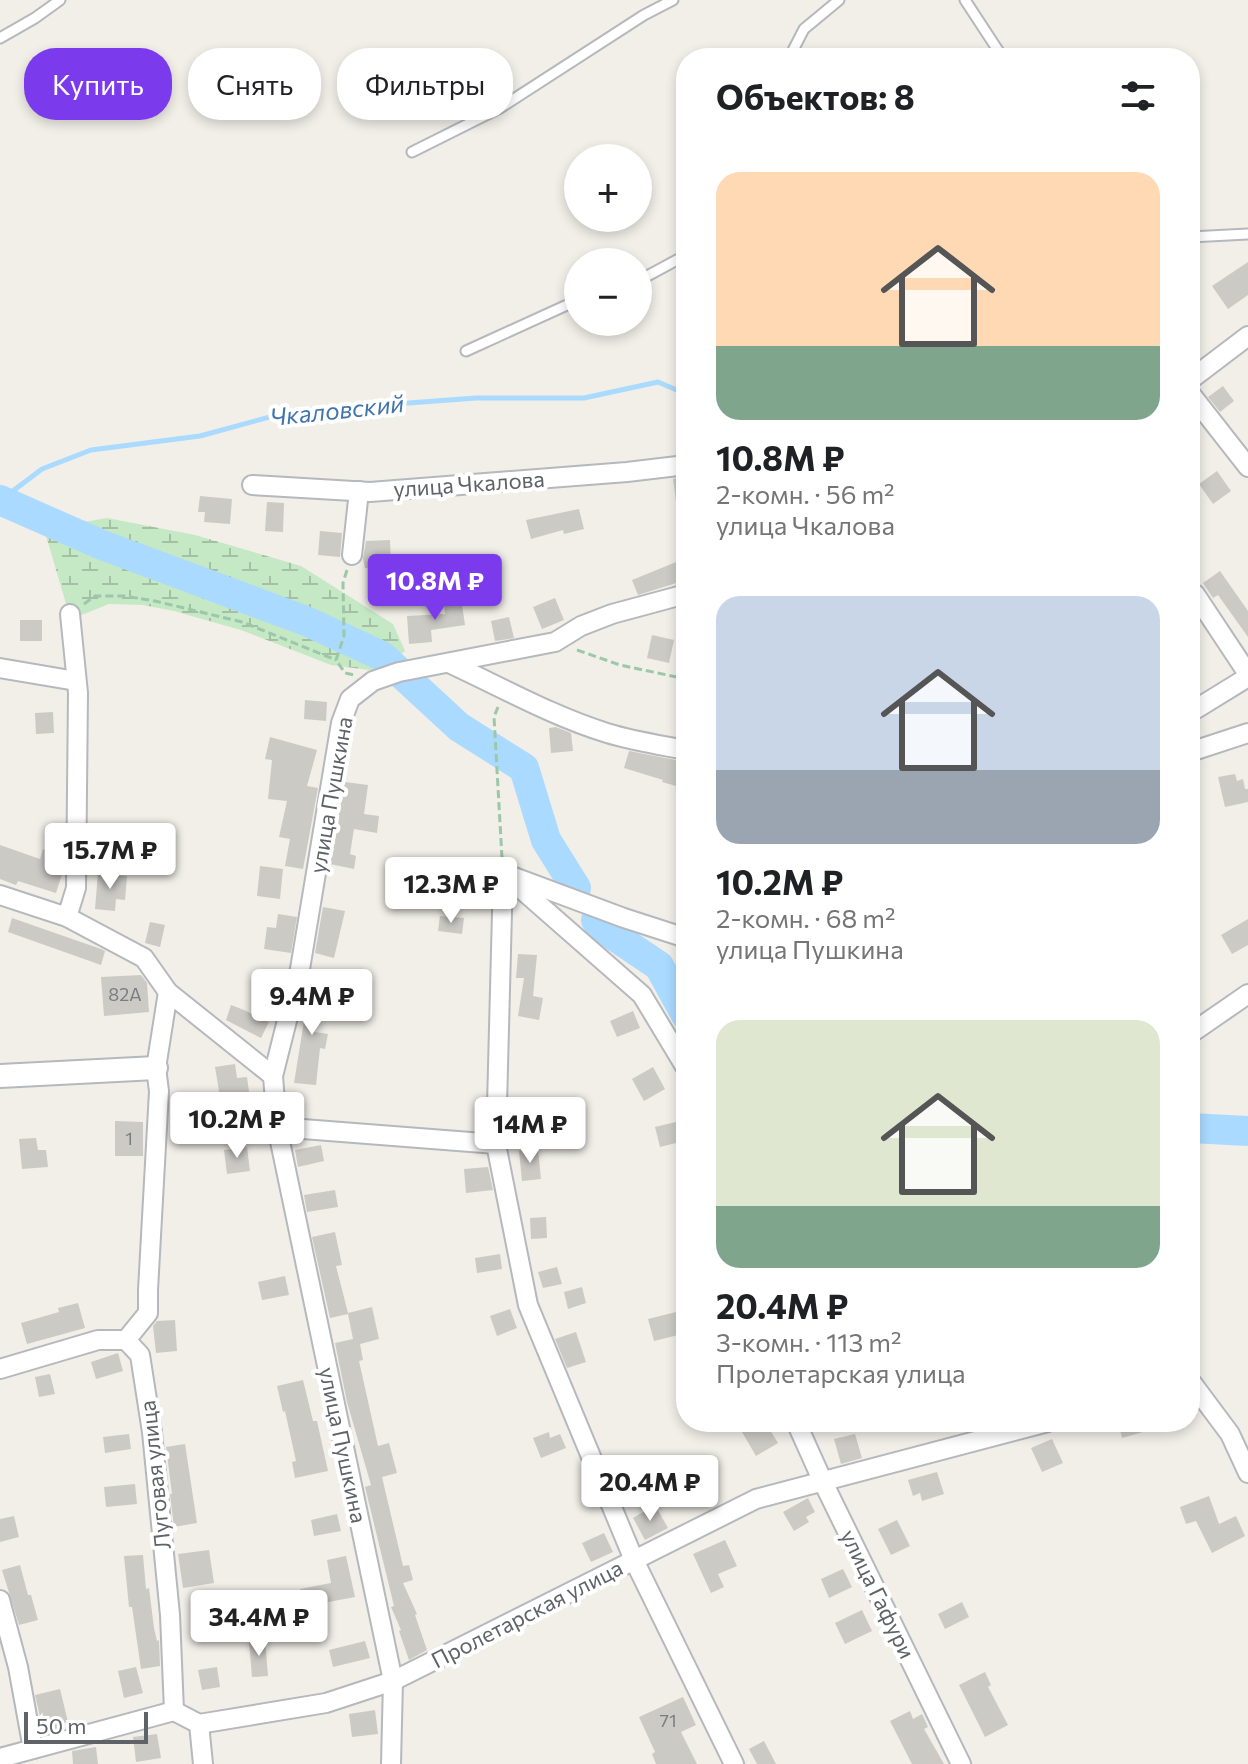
<!DOCTYPE html>
<html lang="ru">
<head>
<meta charset="utf-8">
<style>
	body { margin:0; font-family:Commissioner,sans-serif; background:#f2f2f2; color:#202124; height:100vh; display:flex; flex-direction:column; font-size:30px; white-space:nowrap }
	* { box-sizing:border-box; margin:0 }
	p { font-size:26px; color:#757577 }
	.icon { flex:none; width:44px; height:44px; fill:none; stroke:currentColor; stroke-width:2; stroke-linecap:round; stroke-linejoin:round }
	.map { position:relative; flex:1; overflow:hidden }
	.sheet { position:absolute; left:676px; top:48px; width:524px; height:1384px; display:flex; flex-direction:column; background:#fff; border-radius:32px; box-shadow:0 4px 12px #0003 }
	.sheet>* { flex:none }
	.hud { position:absolute; left:24px; top:48px; width:532px; height:72px; display:flex; gap:16px }
	.fabs { position:absolute; left:564px; top:144px; display:grid; gap:16px }
	.fabs a { display:grid; place-items:center; width:88px; height:88px; border-radius:50%; background:#fff; box-shadow:0 4px 12px #0003; font-size:40px }
	.scale { position:absolute; left:24px; bottom:20px; width:124px; box-sizing:border-box; padding-left:8px; border:4px solid #5f6368; border-top:0; font-size:22px; line-height:28px; white-space:nowrap; color:#5f6368; -webkit-text-stroke:6px #fff; paint-order:stroke }
	.price { position:absolute; translate:-50% -68px; padding:0 18px; border-radius:8px; background:#fff; color:#222; font-size:26px; line-height:52px; filter:drop-shadow(0 2px 4px #0008) }
	.price::after { content:''; position:absolute; left:50%; top:48px; width:24px; height:18px; margin-left:-12px; background:inherit; clip-path:polygon(0 0,100% 0,50% 100%) }
	.price.selected { background:#7c3aed; color:#fff }
	ul { padding:0; list-style:none }
	li { display:grid; align-content:center; gap:16px; height:424px; padding:0 40px }
	li span { display:grid; place-items:center; height:248px; border-radius:24px; color:#555 }
	li>.icon { margin-inline-start:auto }
	span .icon { width:144px; height:144px; fill:#fffc; stroke-width:1 }
	li b { font-size:34px }
	h2 { display:flex; justify-content:space-between; align-items:center; height:96px; padding:0 40px; font-size:34px }
	.chip { padding:0 28px; border-radius:32px; background:#fff; box-shadow:0 4px 12px #0003; font-size:28px; line-height:72px }
	.chip.selected { background:#7c3aed; color:#fff }
	.map>svg:first-child { display:block }
	.wetland { fill:url(#wetland-marsh) }
	.lines { fill:none; stroke-linecap:round; stroke-linejoin:round }
	.stream { stroke:#aadaff; stroke-width:5 }
	.river { stroke:#aadaff; stroke-width:30 }
	.building { fill:#cccac5 }
	.service-casing { stroke:#b5b8bc; stroke-width:13 }
	.minor-casing { stroke:#b5b8bc; stroke-width:22 }
	.tertiary-casing { stroke:#b5b8bc; stroke-width:26 }
	.path { stroke:#9cc7a9; stroke-width:3; stroke-dasharray:8 4; stroke-linecap:butt }
	.service { stroke:#fff; stroke-width:9 }
	.minor { stroke:#fff; stroke-width:18 }
	.tertiary { stroke:#fff; stroke-width:22 }
	.labels { text-anchor:middle; stroke-width:8; stroke-linejoin:round; paint-order:stroke }
	.number-label { font-size:18px; fill:#7a7d7f }
	.street-label { font-size:22px; fill:#5f6368; stroke:#fff }
	.water-label { font-size:24px; font-style:italic; fill:#4174aa; stroke:#fff }
</style>
</head>
<body>
<div class="map">
<svg width="1248" height="1764" viewBox="0 0 1248 1764">
	<defs>
		<pattern id="wetland-marsh" width="20" height="14" patternUnits="userSpaceOnUse" patternTransform="scale(2)"><rect width="20" height="14" fill="#c5e8c5"/><path d="M1 5h8M5 5V1M11 12h8M15 12V8" fill="none" stroke="#a3c0a4"/></pattern>
	</defs>
	<rect width="100%" height="100%" fill="#f1efe8"/>
	<path class="wetland" d="M107,518L195,535L301,566L393,624L405,651L377,671L331,665L241,630L174,611L143,605L109,604L79,616L67,607L44,529Z"/>
	<g class="lines">
		<path class="stream" d="M1,500L42,469L91,450L200,436L288,412L476,398H584L658,382L686,394"/>
		<g class="river">
			<path d="M0,500L102,545L306,621L382,656L459,727L524,768L546,840L576,888"/>
			<path d="M596,920L601,927L659,966L686,1015"/>
			<path d="M1190,1128L1248,1131"/>
		</g>
	</g>
	<g class="building">
		<path d="M1248,262V295L1228,309L1212,286Z"/>
		<path d="M1223,386L1234,401L1220,412L1208,397Z"/>
		<path d="M1217,471L1231,491L1213,504L1199,484Z"/>
		<path d="M686,477V515L678,516L673,479Z"/>
		<path d="M200,496L232,499L230,524L204,522L205,512H198Z"/>
		<path d="M267,502L284,503L283,532L265,531Z"/>
		<path d="M579,509L584,529L564,534L563,530L531,539L526,520Z"/>
		<path d="M320,531L342,533L340,557L318,555Z"/>
		<path d="M390,540L391,567L365,568L363,559L366,541Z"/>
		<path d="M686,558V580L638,595L632,580Z"/>
		<path d="M1220,571L1248,611V637L1218,595L1213,598L1203,583Z"/>
		<path d="M461,598L465,625L431,630L432,642L409,644L407,616L445,614L444,601Z"/>
		<path d="M555,598L564,620L542,629L533,607Z"/>
		<path d="M509,617L514,638L495,641L491,621Z"/>
		<rect x="20" y="620" width="22" height="21"/>
		<path d="M652,635L674,640L669,663L647,658Z"/>
		<path d="M305,700L327,702L326,721L304,719Z"/>
		<path d="M53,712L54,733L36,734L35,713Z"/>
		<path d="M556,727L571,733L573,751L551,753L549,728Z"/>
		<path d="M270,737L317,750L307,786L318,788L303,869L285,866L290,839L279,837L287,801L268,799L272,760L265,759Z"/>
		<path d="M629,751L686,762V775L683,788L662,782L663,780L624,768Z"/>
		<path d="M1235,774L1237,781L1243,779L1245,789H1248V802L1225,807L1218,777Z"/>
		<path d="M345,782L368,785L364,814L379,816L377,833L354,829L350,854L356,856L354,869L330,864Z"/>
		<path d="M0,845L40,859L43,849L62,856L63,871L56,893L18,881L16,885L0,879Z"/>
		<path d="M260,866L283,869L280,899L257,896Z"/>
		<path d="M468,872L488,874L486,891L467,889Z"/>
		<path d="M98,873L127,876L125,900L116,899L115,911L95,909Z"/>
		<path d="M323,907L345,911L334,958L315,953Z"/>
		<path d="M278,914L297,917L291,953L264,949L267,927L276,928Z"/>
		<path d="M440,916L464,918L462,934L438,931Z"/>
		<path d="M12,918L101,949L105,951L101,965L8,932Z"/>
		<path d="M1248,919V945L1232,954L1221,935Z"/>
		<path d="M150,922L165,925L160,947L145,943Z"/>
		<path d="M518,954L537,955L533,996L543,998L539,1020L518,1016L524,978H516Z"/>
		<path d="M141,975L147,983L149,1012L104,1016L101,977Z"/>
		<path d="M310,984L331,989L327,1007L319,1005L315,1032L328,1034L325,1049L320,1048L316,1085L294,1083Z"/>
		<path d="M231,1005L244,1010L269,1022L261,1038L226,1020Z"/>
		<path d="M633,1011L640,1028L617,1037L610,1021Z"/>
		<path d="M235,1064L237,1078L247,1077L250,1099L221,1103L215,1067Z"/>
		<path d="M653,1067L665,1089L644,1101L632,1079Z"/>
		<path d="M115,1121L143,1122V1156H115Z"/>
		<path d="M680,1121L684,1141L660,1147L655,1127Z"/>
		<path d="M36,1138L38,1150H46L48,1167L22,1169L19,1139Z"/>
		<path d="M321,1145L324,1161L298,1167L295,1150Z"/>
		<path d="M247,1147L250,1171L227,1174L224,1150Z"/>
		<path d="M538,1149L541,1179L522,1181L519,1151Z"/>
		<path d="M488,1167L493,1190L466,1193L464,1169Z"/>
		<path d="M335,1190L338,1207L307,1212L304,1195Z"/>
		<path d="M546,1217L547,1238L531,1239L530,1218Z"/>
		<path d="M335,1232L342,1265L336,1266L348,1313L372,1307L379,1339L360,1344L363,1360L359,1361L378,1446L389,1443L397,1473L382,1477L403,1566L409,1565L413,1580L403,1583L417,1614L415,1615L427,1650L409,1660L399,1631L401,1630L391,1607L394,1606L365,1487L371,1485L347,1402L335,1343L353,1339L348,1314L330,1318L312,1237Z"/>
		<path d="M500,1254L502,1269L477,1273L475,1258Z"/>
		<path d="M557,1267L562,1284L543,1288L538,1272Z"/>
		<path d="M285,1276L289,1295L262,1300L258,1282Z"/>
		<path d="M582,1287L586,1303L568,1309L564,1292Z"/>
		<path d="M78,1303L85,1328L27,1344L21,1323L59,1312L58,1308Z"/>
		<path d="M510,1309L517,1328L497,1336L490,1316Z"/>
		<path d="M676,1312L682,1334L654,1341L648,1319Z"/>
		<path d="M175,1320L177,1351L156,1353L153,1326L157,1321Z"/>
		<path d="M576,1332L586,1362L567,1368L555,1339Z"/>
		<path d="M118,1353L123,1371L96,1379L91,1362Z"/>
		<path d="M50,1374L55,1394L39,1397L35,1377Z"/>
		<path d="M303,1380L313,1421H317L328,1471L295,1478L292,1462L296,1461L285,1411L283,1412L277,1386Z"/>
		<path d="M760,1422H765L778,1443L756,1456L742,1432Z"/>
		<path d="M1118,1422H1163L1164,1426L1122,1438Z"/>
		<path d="M549,1432L550,1438L560,1434L566,1448L541,1458L533,1438Z"/>
		<path d="M129,1434L131,1449L105,1453L103,1437Z"/>
		<path d="M855,1434L862,1458L841,1464L834,1439Z"/>
		<path d="M1052,1439L1063,1463L1042,1472L1031,1448Z"/>
		<path d="M185,1444L197,1523L174,1527L170,1494H172L166,1447Z"/>
		<path d="M937,1472L944,1494L922,1501L920,1493L913,1496L908,1480Z"/>
		<path d="M135,1484L137,1504L106,1507L104,1487Z"/>
		<path d="M1209,1496L1219,1524L1236,1516L1245,1536L1212,1553L1196,1521L1186,1524L1180,1507Z"/>
		<path d="M808,1498L815,1512L806,1517L809,1522L794,1531L783,1512Z"/>
		<path d="M655,1505L668,1528L645,1540L633,1518Z"/>
		<path d="M337,1514L341,1531L314,1536L311,1520Z"/>
		<path d="M14,1516L19,1537L0,1542V1519Z"/>
		<path d="M897,1520L910,1546L891,1555L878,1529Z"/>
		<path d="M604,1533L613,1552L591,1562L582,1543Z"/>
		<path d="M725,1540L737,1566L718,1574L724,1587L711,1593L693,1554Z"/>
		<path d="M209,1550L214,1583L183,1588L178,1554Z"/>
		<path d="M143,1555L146,1589L149,1588L154,1628L157,1641L159,1640L160,1666L141,1669L132,1607H129L124,1556Z"/>
		<path d="M346,1556L355,1597L302,1607L300,1589L331,1583L327,1560Z"/>
		<path d="M20,1565L28,1595H31L38,1620L19,1625L2,1570Z"/>
		<path d="M843,1569L852,1587L829,1598L821,1579Z"/>
		<path d="M962,1602L969,1617L945,1629L938,1614Z"/>
		<path d="M862,1610L872,1631L845,1644L835,1623Z"/>
		<path d="M265,1639L268,1676L252,1677L249,1641Z"/>
		<path d="M365,1641L370,1658L333,1667L329,1650Z"/>
		<path d="M136,1667L143,1693L124,1698L118,1671Z"/>
		<path d="M217,1667L220,1687L202,1690L198,1670Z"/>
		<path d="M985,1672L991,1685L988,1687L1008,1725L985,1737L959,1685Z"/>
		<path d="M60,1689L68,1722L64,1723L65,1728L44,1734L35,1695Z"/>
		<path d="M683,1697L696,1725L681,1732L697,1764H656L652,1754L655,1752L639,1717Z"/>
		<path d="M375,1710L378,1734L352,1737L349,1714Z"/>
		<path d="M910,1711L913,1719L922,1714L928,1727L924,1729L944,1764H912L890,1721Z"/>
		<path d="M157,1734L161,1758L136,1762L133,1737Z"/>
		<path d="M764,1741L776,1764H757L749,1749Z"/>
		<path d="M96,1747L98,1764H73L72,1751Z"/>
	</g>
	<g class="lines">
		<g class="service-casing">
			<g id="service">
				<path d="M965,0L1003,58"/>
				<path d="M0,38L35,18L60,0"/>
				<path d="M789,58L804,29L839,0"/>
				<path d="M412,152L500,108L644,15L673,0"/>
				<path d="M1190,237L1248,234"/>
				<path d="M638,281L686,255"/>
				<path d="M466,351L578,300"/>
			</g>
		</g>
		<g class="minor-casing">
			<g id="minor">
				<path d="M1190,380L1248,336"/>
				<path d="M1190,393L1248,467"/>
				<path d="M252,485L370,492L627,472L686,465"/>
				<path d="M352,555L359,491"/>
				<path d="M1195,594L1248,674"/>
				<path d="M449,663C501,687 552,716 607,733C633,741 660,745 686,750"/>
				<path d="M0,668L76,681"/>
				<path d="M1190,708L1196,709L1248,677"/>
				<path d="M1190,752L1248,733"/>
				<path d="M512,881L642,995L686,1068"/>
				<path d="M0,895L67,917L144,958L168,992L273,1076"/>
				<path d="M67,917L76,888L77,790L78,693L70,614"/>
				<path d="M686,938L624,918L503,873L496,1144L528,1305L634,1560L734,1764"/>
				<path d="M168,992L156,1068L159,1091L148,1290V1313L126,1340L140,1355L152,1432L170,1615L174,1711"/>
				<path d="M1190,1034L1248,994"/>
				<path d="M277,1127L273,1076L300,969L341,723L350,699L373,681L399,672L555,642L581,626L612,614L686,594"/>
				<path d="M0,1369L98,1340H126"/>
				<path d="M1190,1384L1192,1383L1230,1434L1248,1473"/>
				<path d="M796,1422L823,1482L961,1764"/>
				<path d="M0,1600L18,1667L33,1749"/>
				<path d="M199,1724L203,1764"/>
				<path d="M0,1758L174,1711L199,1724L326,1703L393,1681L756,1499L1048,1422"/>
				<path d="M391,1764L393,1681L277,1127L496,1144"/>
			</g>
		</g>
		<g class="tertiary-casing">
			<path id="tertiary" d="M0,1076L156,1068"/>
		</g>
		<g class="path">
			<path d="M347,570L343,583L344,636L336,660L345,673L354,675"/>
			<path d="M84,604L95,596H124L155,601L242,622L336,660"/>
			<path d="M577,650L620,665L686,679"/>
			<path d="M498,707L494,717L502,858"/>
		</g>
		<use href="#service" class="service"/>
		<use href="#minor" class="minor"/>
		<use href="#tertiary" class="tertiary"/>
	</g>
	<g class="labels">
		<g class="number-label">
			<text x="125" y="1001">82А</text>
			<text x="129" y="1145">1</text>
			<text x="668" y="1727">71</text>
		</g>
		<g class="street-label">
			<text transform="translate(469 484) rotate(-4)" y="8">улица Чкалова</text>
			<text transform="translate(331 795) rotate(-80)" y="8">улица Пушкина</text>
			<text transform="translate(343 1445) rotate(78)" y="8">улица Пушкина</text>
			<text transform="translate(155 1475) rotate(-96)" y="8">Луговая улица</text>
			<text transform="translate(878 1594) rotate(64)" y="8">улица Гафури</text>
			<text transform="translate(527 1614) rotate(-27)" y="8">Пролетарская улица</text>
		</g>
		<g class="water-label">
			<text transform="translate(337 411) rotate(-6)" y="8">Чкаловский</text>
		</g>
	</g>
</svg>
<div class="fabs">
<a>+</a>
<a>−</a>
</div>
<div class="scale">50 m</div>
<b class="price selected" style="left:435px;top:622px">10.8M ₽</b>
<b class="price" style="left:110px;top:891px">15.7M ₽</b>
<b class="price" style="left:451px;top:925px">12.3M ₽</b>
<b class="price" style="left:312px;top:1037px">9.4M ₽</b>
<b class="price" style="left:237px;top:1160px">10.2M ₽</b>
<b class="price" style="left:530px;top:1165px">14M ₽</b>
<b class="price" style="left:650px;top:1523px">20.4M ₽</b>
<b class="price" style="left:259px;top:1658px">34.4M ₽</b>
<div class="hud">
<a class="chip selected">Купить</a>
<a class="chip">Снять</a>
<a class="chip">Фильтры</a>
</div>
<section class="sheet">
<h2>Объектов: 8<svg class="icon" aria-label="filters" viewBox="0 0 24 24"><path d="M4 7h16M4 17h16"/><circle cx="9" cy="7" r="2"/><circle cx="15" cy="17" r="2"/></svg></h2>
<ul>
<li><span style="background:linear-gradient(#ffd9b3 70%,#7fa58c 0)"><svg class="icon" aria-label="home" viewBox="0 0 24 24"><path d="M3 11l9-7 9 7M6 9v11h12V9"/></svg></span><div><b>10.8M ₽</b><p>2-комн. · 56 m²</p><p>улица Чкалова</p></div></li>
<li><span style="background:linear-gradient(#c9d6e8 70%,#9aa5b1 0)"><svg class="icon" aria-label="home" viewBox="0 0 24 24"><path d="M3 11l9-7 9 7M6 9v11h12V9"/></svg></span><div><b>10.2M ₽</b><p>2-комн. · 68 m²</p><p>улица Пушкина</p></div></li>
<li><span style="background:linear-gradient(#dfe7d0 75%,#7fa58c 0)"><svg class="icon" aria-label="home" viewBox="0 0 24 24"><path d="M3 11l9-7 9 7M6 9v11h12V9"/></svg></span><div><b>20.4M ₽</b><p>3-комн. · 113 m²</p><p>Пролетарская улица</p></div></li>
</ul>
</section>
</div>
</body>
</html>
